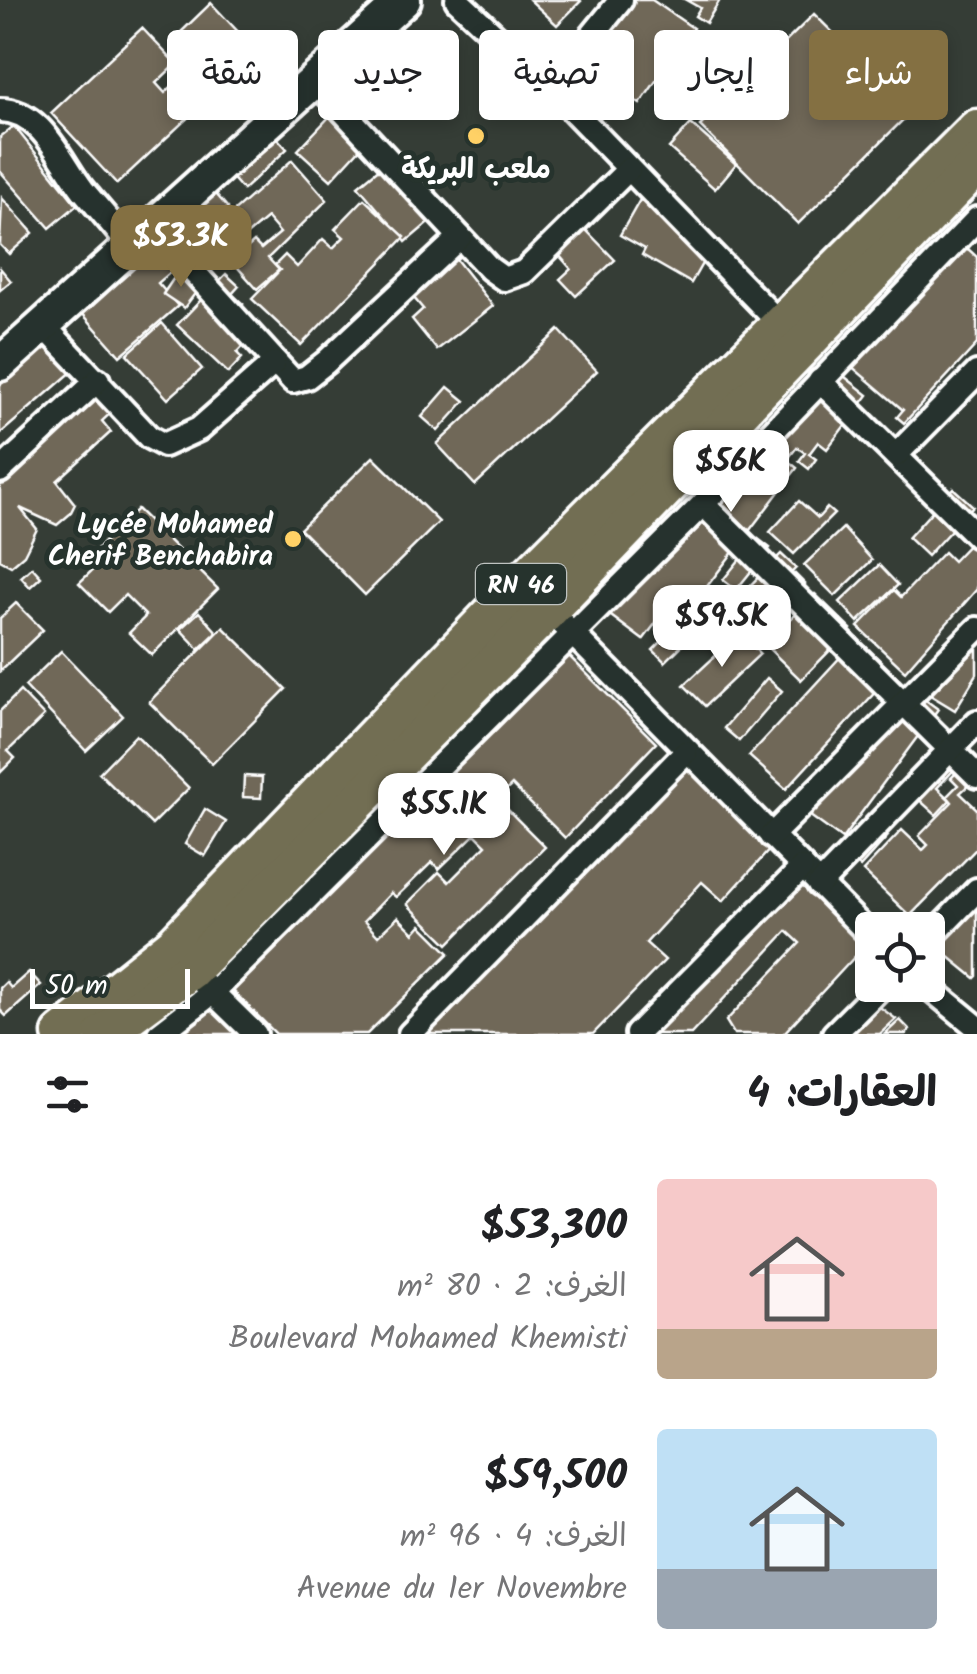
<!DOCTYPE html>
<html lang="ar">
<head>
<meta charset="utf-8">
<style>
	body { margin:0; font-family:Kalam,"Playpen Sans Arabic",sans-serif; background:#f6f6f6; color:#202124; direction:rtl; height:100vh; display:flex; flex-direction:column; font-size:38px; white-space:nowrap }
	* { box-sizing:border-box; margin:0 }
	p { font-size:32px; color:#757577 }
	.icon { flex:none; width:55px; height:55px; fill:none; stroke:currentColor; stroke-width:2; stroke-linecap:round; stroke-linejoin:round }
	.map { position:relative; height:1034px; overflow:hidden; direction:ltr }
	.details { display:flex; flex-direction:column; background:#fff; flex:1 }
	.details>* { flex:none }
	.banner { position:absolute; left:30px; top:30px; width:918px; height:90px; direction:rtl; display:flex; gap:20px }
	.buttons { position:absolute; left:855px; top:912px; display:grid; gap:20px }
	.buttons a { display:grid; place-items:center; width:90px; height:90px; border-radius:10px; background:#fff; box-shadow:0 5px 15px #0003; font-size:50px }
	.scale { position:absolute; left:30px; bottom:25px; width:160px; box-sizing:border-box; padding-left:10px; border:5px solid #fff; border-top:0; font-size:28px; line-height:35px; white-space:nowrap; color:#fff; -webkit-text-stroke:8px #26332d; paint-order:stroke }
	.price { position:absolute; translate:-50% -85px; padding:0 22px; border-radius:20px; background:#fff; color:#222; font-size:32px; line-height:65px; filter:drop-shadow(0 2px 5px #0008) }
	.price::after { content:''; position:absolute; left:50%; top:60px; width:30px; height:22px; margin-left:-15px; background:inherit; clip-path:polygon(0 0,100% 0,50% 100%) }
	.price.on { background:#847042; color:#fff }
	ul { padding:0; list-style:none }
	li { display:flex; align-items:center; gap:30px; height:250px; padding:0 40px }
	li span { display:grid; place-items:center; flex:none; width:280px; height:200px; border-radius:10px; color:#555 }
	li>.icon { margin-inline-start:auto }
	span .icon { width:120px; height:120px; fill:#fffc; stroke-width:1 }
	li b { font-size:42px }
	h2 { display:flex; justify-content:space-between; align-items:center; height:120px; padding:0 40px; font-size:42px }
	.chip { padding:0 35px; border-radius:10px; background:#fff; box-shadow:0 5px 15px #0003; font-size:35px; line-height:90px }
	.chip.on { background:#847042; color:#fff }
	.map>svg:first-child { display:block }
	.building { fill:#706758; stroke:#fff; stroke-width:2.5 }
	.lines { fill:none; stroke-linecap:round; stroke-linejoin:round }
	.street-casing { stroke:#fff; stroke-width:30 }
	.secondary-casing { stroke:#fff; stroke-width:40 }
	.primary-casing { stroke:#fff; stroke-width:45 }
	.street { stroke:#26332d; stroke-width:22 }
	.secondary { stroke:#26332d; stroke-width:32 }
	.primary { stroke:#726e52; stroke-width:38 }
	.poi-dot { fill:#ffd166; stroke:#26332d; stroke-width:4 }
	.labels { text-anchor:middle; stroke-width:10; stroke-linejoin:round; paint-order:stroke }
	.shield { fill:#26332d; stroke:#bec2c0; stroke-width:2.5 }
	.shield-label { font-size:25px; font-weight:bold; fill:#fff }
	.poi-label { font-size:28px; font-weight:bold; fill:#fff; stroke:#26332d }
</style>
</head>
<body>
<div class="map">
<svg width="977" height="1034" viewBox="0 0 977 1034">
	<rect width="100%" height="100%" fill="#353d36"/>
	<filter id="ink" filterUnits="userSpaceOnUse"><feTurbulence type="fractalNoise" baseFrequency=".01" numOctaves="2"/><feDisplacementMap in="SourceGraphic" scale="20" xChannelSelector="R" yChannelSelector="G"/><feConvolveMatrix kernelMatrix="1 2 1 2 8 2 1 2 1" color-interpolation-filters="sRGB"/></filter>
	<g filter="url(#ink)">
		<g class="building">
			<path d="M530,0H580L581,1L557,25Z"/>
			<path d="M619,0H652L693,28L640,104L602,78L611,64L586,47Z"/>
			<path d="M686,0H720L706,23L695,16L700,8Z"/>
			<path d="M211,3L243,37L212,67L180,33Z"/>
			<path d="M814,14L912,111L798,224L700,126Z"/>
			<path d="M142,28L176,64L156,83L165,93L187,72L210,97L117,184L51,113Z"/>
			<path d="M332,114L364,144L331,180L298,150Z"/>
			<path d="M691,124L736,164L715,189L669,148Z"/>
			<path d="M14,126L77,205L50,228L0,171V137Z"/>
			<path d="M267,127L287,149L243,190L223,167Z"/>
			<path d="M292,160L327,200L268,258L279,270L257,289L232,261L254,242L261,249L280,233L267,218L223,255L206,236Z"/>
			<path d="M381,167L401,190L413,180L440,213L406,242L358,186Z"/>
			<path d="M645,191L712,246L691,283L642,255L645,249L620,235Z"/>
			<path d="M216,194L228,208L198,234L185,219Z"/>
			<path d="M2,198L33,233L9,254L0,245Z"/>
			<path d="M364,199L405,237L301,345L252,299L280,270L275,265L285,255L297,267L323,239L333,248L344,237L335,229Z"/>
			<path d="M170,219L186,237L177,245L188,257L158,283L178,306L120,356L74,304Z"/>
			<path d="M586,230L615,260L576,296L560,279L571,269L559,255Z"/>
			<path d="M956,238L977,257V344L904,423L897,417L903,410L844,360Z"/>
			<path d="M448,249L493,306L437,350L412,319L423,309L409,292Z"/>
			<path d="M0,268L11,281L0,290Z"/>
			<path d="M178,272L200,287L184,308L163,294Z"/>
			<path d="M226,274L239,286L232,294L243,304L237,309L259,330L237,353L242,358L228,373L177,325Z"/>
			<path d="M162,323L202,369L168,399L127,354Z"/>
			<path d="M559,330L597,371L475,485L437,444Z"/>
			<path d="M58,335L82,363L0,434V385Z"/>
			<path d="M840,373L868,395L827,449L818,442L809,454L816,459L809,469L799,461L805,453L797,447L787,460L797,468L683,618L668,607L643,640L603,610Z"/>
			<path d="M115,384L127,398L102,421L111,432L57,481L75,504L70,514L57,525L20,508L37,529L24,555L11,566L0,560V486L7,471Z"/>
			<path d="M448,387L465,401L438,431L422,417Z"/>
			<path d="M373,457L439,522L365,595L300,529Z"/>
			<path d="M953,488L973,506L927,556L908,538Z"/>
			<path d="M799,501L818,518L827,508L834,514L794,554L770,532Z"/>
			<path d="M137,509L218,589L152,655L129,633L146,616L125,595L108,612L79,583L103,560L94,552Z"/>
			<path d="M977,517V589L905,671L858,627L894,590L901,597L944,552L953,561L974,539L965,530Z"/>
			<path d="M843,528L872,560L835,596L804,565Z"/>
			<path d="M757,538L770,548L736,590L723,580Z"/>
			<path d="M781,554L796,568L768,597L795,574L805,584L780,609L788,617L768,638L733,603Z"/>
			<path d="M879,565L898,585L858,622L840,602Z"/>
			<path d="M32,567L41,577L30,587L21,577Z"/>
			<path d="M815,594L851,629L801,680L765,645Z"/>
			<path d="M16,603L43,630L0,671V618Z"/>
			<path d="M694,609L706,622L665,662L653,650Z"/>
			<path d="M199,612L217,632L199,649L180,629Z"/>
			<path d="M962,624L977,633V674L955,710L922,690Z"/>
			<path d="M223,627L286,689L212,764L149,702Z"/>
			<path d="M740,633L760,654L705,706L684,685Z"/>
			<path d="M857,639L889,669L876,683L880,687L786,789L749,756Z"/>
			<path d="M61,651L123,716L86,751L25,686Z"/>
			<path d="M564,651L656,743L565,838L512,785L497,799L545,847L448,944L407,904L439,872L449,882L486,845L475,834L439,869L432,862L396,897L391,893L364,921L378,936L398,917L414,933L421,925L449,953L367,1034H276L227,985Z"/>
			<path d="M767,678L782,691L739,741L724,728Z"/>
			<path d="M909,688L938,709L842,839L806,813L896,692Z"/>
			<path d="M20,691L44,716L8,751L15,758L0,773V711Z"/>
			<path d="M136,735L189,788L152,825L99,773Z"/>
			<path d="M680,752L783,835L723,901L702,882L646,943L665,960L593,1034H417Z"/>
			<path d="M965,758L937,788L950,800L936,815L904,786Z"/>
			<path d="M958,771L971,783L960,793L977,809V848L910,916L863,871L902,830L923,850L928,845L919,836L952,802L947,796L958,785L951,778Z"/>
			<path d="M244,776L262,777L261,798L243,797Z"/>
			<path d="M205,809L226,822L205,856L185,844Z"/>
			<path d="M870,820L888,836L860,867L842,850Z"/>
			<path d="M804,856L872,938L783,1034H734L726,1021L800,943L787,931L691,1034H636Z"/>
			<path d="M977,889V976L975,978L932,943Z"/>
			<path d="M29,972L41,985L6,1016L0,1010V988L6,982L11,988Z"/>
			<path d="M213,1000L241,1034H172Z"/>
			<path d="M877,1005L896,1019L880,1034H852L849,1028Z"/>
			<path d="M900,1020L910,1030L906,1034H885Z"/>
		</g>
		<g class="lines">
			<g class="street-casing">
				<g id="street">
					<path d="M457,0L550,87L780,324"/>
					<path d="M314,80L490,269L504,279L524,272L629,169"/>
					<path d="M550,87L621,0"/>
					<path d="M0,110C42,110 61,162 83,190C99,209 115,227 130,246"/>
					<path d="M152,226L293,381L307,377L326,362L460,237"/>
					<path d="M43,325L149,437L164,445L199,429L274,363"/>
					<path d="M820,381L977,536"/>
					<path d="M896,455L977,373"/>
					<path d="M0,471L98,380"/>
					<path d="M703,504L977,776"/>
					<path d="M562,623L872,937"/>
					<path d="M771,836L977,629"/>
					<path d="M819,885L977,722"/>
					<path d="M928,940L977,890"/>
					<path d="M204,984L255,1034"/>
					<path d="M926,985L977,1027"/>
					<path d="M159,1034L212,993L703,504L977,219"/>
					<path d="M410,1034L686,752"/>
					<path d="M637,1034L802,868"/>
					<path d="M834,1034L883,985"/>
				</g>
			</g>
			<g class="secondary-casing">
				<path id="secondary" d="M0,364L404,0"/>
			</g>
			<g class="primary-casing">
				<g id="primary">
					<path d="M62,1034L175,944L523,582L977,129"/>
					<path d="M104,1034L190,970L548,610L977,165"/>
				</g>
			</g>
			<use href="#street" class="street"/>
			<use href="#secondary" class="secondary"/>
			<use href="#primary" class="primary"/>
		</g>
	</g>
	<g class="poi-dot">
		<circle cx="476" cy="136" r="10"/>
		<circle cx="293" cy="539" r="10"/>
	</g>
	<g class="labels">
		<rect class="shield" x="476" y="564" width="90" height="40" rx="8"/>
		<g class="shield-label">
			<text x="521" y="593">RN 46</text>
		</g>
		<g class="poi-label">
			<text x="476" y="178">ملعب البريكة</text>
			<text x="273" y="533" text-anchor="end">Lycée Mohamed<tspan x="273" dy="32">Cherif Benchabira</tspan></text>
		</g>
	</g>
</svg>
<div class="buttons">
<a><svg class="icon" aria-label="locate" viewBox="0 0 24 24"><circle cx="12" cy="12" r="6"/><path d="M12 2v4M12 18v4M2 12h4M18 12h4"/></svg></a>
</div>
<div class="scale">50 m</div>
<b class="price on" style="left:181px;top:290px">$53.3K</b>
<b class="price" style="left:731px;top:515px">$56K</b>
<b class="price" style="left:722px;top:670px">$59.5K</b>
<b class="price" style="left:444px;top:858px">$55.1K</b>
<div class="banner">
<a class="chip on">شراء</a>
<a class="chip">إيجار</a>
<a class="chip">تصفية</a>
<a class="chip">جديد</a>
<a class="chip">شقة</a>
</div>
</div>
<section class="details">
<h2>العقارات: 4<svg class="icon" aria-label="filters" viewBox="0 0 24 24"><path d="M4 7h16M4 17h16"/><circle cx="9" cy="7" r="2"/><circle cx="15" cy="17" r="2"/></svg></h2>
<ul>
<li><span style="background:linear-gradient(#f6c9c9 75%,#b9a48a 0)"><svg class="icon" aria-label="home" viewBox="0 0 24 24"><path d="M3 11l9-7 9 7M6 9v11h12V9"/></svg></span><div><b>$53,300</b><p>الغرف: 2 · 80 m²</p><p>Boulevard Mohamed Khemisti</p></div></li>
<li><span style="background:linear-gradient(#bfe0f5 70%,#9aa5b1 0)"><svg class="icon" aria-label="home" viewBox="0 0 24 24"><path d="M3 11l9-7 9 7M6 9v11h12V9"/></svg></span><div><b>$59,500</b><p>الغرف: 4 · 96 m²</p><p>Avenue du 1er Novembre</p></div></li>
</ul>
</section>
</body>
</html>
